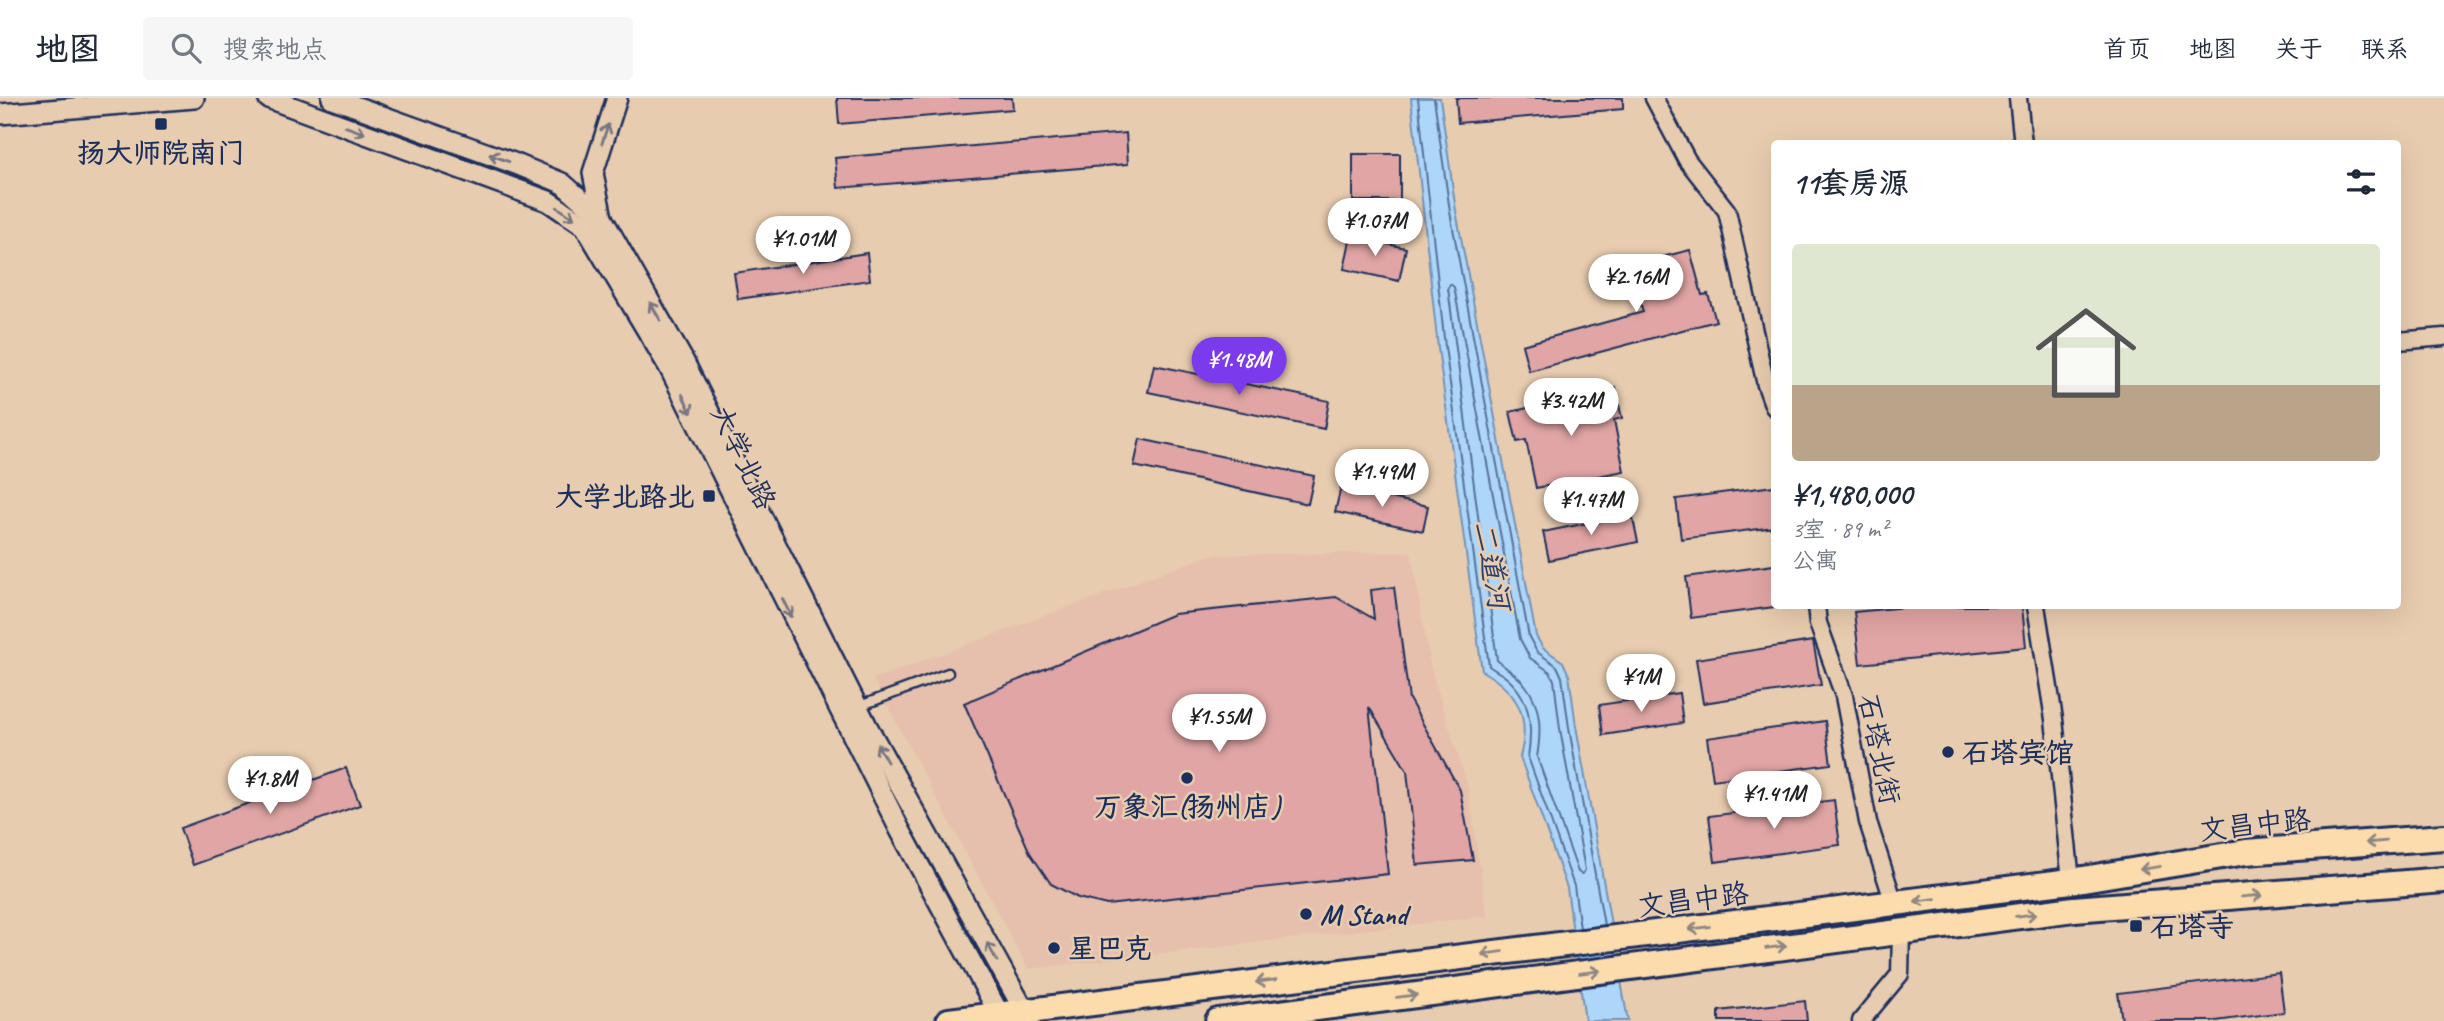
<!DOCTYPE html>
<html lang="zh">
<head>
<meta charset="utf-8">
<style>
	body { margin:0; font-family:Caveat,"LXGW WenKai TC",sans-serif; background:#f6f6f7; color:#1f2937; height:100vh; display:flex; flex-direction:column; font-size:26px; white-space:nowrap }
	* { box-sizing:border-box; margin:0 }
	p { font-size:23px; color:#747a83 }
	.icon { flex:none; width:38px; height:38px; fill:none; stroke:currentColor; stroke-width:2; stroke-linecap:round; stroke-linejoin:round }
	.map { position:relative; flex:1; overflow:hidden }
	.drawer { position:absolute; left:1771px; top:42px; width:630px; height:469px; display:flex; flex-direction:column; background:#fff; border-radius:7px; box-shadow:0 7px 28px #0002 }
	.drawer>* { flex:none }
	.price { position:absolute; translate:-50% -60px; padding:0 16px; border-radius:24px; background:#fff; color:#222; font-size:23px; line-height:46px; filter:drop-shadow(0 2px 4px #0008) }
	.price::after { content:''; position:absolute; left:50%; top:42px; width:21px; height:16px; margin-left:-10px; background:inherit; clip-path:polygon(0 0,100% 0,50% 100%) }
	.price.current { background:#7c3aed; color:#fff }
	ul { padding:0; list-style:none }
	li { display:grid; align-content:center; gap:14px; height:371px; padding:0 21px }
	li+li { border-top:2px solid #e0e1e3 }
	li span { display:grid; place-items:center; height:217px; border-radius:7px; color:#555 }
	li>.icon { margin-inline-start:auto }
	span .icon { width:126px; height:126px; fill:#fffc; stroke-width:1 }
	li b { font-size:30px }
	h2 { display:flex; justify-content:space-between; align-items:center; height:84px; padding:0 21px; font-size:30px }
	header { display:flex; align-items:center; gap:42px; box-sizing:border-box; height:98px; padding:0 35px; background:#fff; border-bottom:2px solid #e0e1e3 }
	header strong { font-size:33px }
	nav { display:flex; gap:38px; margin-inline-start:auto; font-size:24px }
	.search { width:490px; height:63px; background:#f6f6f7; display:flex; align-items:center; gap:18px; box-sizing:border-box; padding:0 24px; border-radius:7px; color:#747a83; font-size:26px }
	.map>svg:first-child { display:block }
	.built { fill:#e6c0ac }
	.water { fill:#aed6f8; stroke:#7393ba; stroke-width:2 }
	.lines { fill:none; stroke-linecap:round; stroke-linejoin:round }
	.shore { stroke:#56729c; stroke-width:2 }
	.building { fill:#e0a5a4; stroke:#1b2f5e; stroke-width:2 }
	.service-casing { stroke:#1b2f5e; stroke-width:13 }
	.minor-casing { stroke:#1b2f5e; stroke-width:21 }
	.tertiary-casing { stroke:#1b2f5e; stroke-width:24 }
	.primary-casing { stroke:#1b2f5e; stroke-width:30 }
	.service { stroke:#e8ccaf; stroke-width:8 }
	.minor { stroke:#e8ccaf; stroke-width:16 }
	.tertiary { stroke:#e8ccaf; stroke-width:19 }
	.primary { stroke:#fcdcac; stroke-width:24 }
	.oneway { stroke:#777682 }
	.oneway2 { stroke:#8c8685 }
	.poi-dot { fill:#1b2f5e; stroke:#e8ccaf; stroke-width:2.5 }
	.labels { text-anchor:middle; stroke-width:5; stroke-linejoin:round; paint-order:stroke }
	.poi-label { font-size:28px; font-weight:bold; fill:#1b2f5e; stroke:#e8ccaf; text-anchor:start }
	.street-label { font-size:28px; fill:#1b2f5e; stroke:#e8ccaf }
	.water-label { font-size:30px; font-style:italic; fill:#2a406d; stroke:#e8ccaf }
</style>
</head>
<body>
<header>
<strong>地图</strong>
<div class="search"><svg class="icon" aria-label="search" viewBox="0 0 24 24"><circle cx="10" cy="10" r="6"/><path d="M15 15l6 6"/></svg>搜索地点</div>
<nav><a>首页</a><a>地图</a><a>关于</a><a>联系</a></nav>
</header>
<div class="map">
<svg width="2444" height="923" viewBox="0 0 2444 923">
	<rect width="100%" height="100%" fill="#e8ccaf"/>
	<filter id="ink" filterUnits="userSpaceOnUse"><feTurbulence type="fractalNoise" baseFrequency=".0143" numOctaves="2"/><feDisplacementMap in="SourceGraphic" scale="14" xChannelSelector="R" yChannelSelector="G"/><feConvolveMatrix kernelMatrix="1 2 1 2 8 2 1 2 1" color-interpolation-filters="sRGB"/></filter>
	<g filter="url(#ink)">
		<path class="built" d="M1411,454L1431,571L1468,689L1487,818L1028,871L873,581L1210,457Z"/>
		<path class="water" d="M1411,0H1440L1456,113L1536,538L1543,550L1563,564L1569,577L1576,628L1628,923H1585L1567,790L1520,659C1531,618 1518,594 1482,573L1438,250Z"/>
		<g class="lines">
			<g class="shore">
				<path d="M1418,0L1445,249L1489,568C1493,571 1498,574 1503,577C1531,598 1533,627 1528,659L1574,788L1580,830"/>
				<path d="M1434,0L1450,114L1529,539L1537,554L1557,568L1562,579L1569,630L1604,827"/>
				<path d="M1450,186L1454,189L1520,541L1530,560L1550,574L1554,582L1560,631L1585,772L1582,776L1578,774L1537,659C1541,635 1542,609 1526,588C1518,577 1506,571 1497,562L1448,190Z"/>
			</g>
		</g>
		<g class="building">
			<path d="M837,0H1012L1013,11L839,26Z"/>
			<path d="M1456,0H1623V11L1458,25Z"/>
			<path d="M1126,35L1128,66L838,90L835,60Z"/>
			<rect x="1353" y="56" width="47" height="47"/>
			<path d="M1351,138L1406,150L1399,183L1344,171Z"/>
			<path d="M1690,152L1702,197L1708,196L1716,223L1529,273L1522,247L1643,214L1630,167Z"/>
			<path d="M867,155L870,182L738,201L734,175Z"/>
			<path d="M1154,267L1329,303L1324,331L1148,294Z"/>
			<path d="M1615,290L1622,320L1614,322L1624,373L1536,390L1526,342L1517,344L1510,314Z"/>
			<path d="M1140,341L1314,378L1308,406L1134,368Z"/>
			<path d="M1774,388V429L1681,441L1676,401Z"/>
			<path d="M1341,389L1428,408L1423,433L1335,414Z"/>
			<path d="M1632,416L1638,444L1549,462L1543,434Z"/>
			<path d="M1774,467V509L1691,520L1686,479Z"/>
			<path d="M1394,489L1409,601L1460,692L1473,762L1417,767L1407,673L1369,609L1388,776L1107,807L1078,800L1051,786L1030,755L964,605L1174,516L1336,499L1374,521L1371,492Z"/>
			<path d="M1917,508H2022L2026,549L1860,566L1854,514Z"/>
			<path d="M1813,543L1821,587L1703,605L1696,561Z"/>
			<path d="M1679,595L1683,625L1603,637L1599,607Z"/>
			<path d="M1825,623L1831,666L1713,682L1707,640Z"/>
			<path d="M346,670L360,707L193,767L180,730Z"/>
			<path d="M1834,702L1840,747L1715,764L1709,718Z"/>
			<path d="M2279,875L2284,914L2216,923H2122L2118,895Z"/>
			<path d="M1805,903L1807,923H1719V913Z"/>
		</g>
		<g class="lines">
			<g class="service-casing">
				<path id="service" d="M857,609L948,575"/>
			</g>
			<g class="minor-casing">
				<g id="minor">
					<path d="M1654,0L1687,62L1727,113L1766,287L1774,309"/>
					<path d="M2018,0L2023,46"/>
					<path d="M2398,243L2444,239"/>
					<path d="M1816,508L1818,525L1844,598L1868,724L1894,805"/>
					<path d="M2036,508L2054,621L2071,783"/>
					<path d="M1861,923L1900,876L1901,833"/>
				</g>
			</g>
			<g class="tertiary-casing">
				<g id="tertiary">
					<path d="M268,0L548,103L585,128L669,269L899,730L1003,923"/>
					<path d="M332,0L516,66L562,85L602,120L683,262L867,628L1030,923"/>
					<path d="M0,16L194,0"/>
					<path d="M602,120L593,75L617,0"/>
				</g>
			</g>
			<g class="primary-casing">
				<g id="primary">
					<path d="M949,923L2071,783L2246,754L2444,739"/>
					<path d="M1218,923L2074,811L2444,782"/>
				</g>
			</g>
			<use href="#service" class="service"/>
			<use href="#minor" class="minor"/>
			<use href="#tertiary" class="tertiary"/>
			<use href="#primary" class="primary"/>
		</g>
		<defs><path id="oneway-shaft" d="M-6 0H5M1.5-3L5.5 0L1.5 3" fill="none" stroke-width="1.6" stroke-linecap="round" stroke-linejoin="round" transform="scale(1.75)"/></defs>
		<g class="oneway">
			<use href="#oneway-shaft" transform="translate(355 32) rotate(20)"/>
			<use href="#oneway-shaft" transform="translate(605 36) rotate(-72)"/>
			<use href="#oneway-shaft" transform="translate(499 60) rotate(-160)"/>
			<use href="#oneway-shaft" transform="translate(566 115) rotate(34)"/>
			<use href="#oneway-shaft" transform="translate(655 213) rotate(-120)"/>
			<use href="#oneway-shaft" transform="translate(687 306) rotate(64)"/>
			<use href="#oneway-shaft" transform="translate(787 510) rotate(64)"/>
			<use href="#oneway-shaft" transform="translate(882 655) rotate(-119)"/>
			<use href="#oneway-shaft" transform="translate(992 854) rotate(-119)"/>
		</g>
		<g class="oneway2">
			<use href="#oneway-shaft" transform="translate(2376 744) rotate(175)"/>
			<use href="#oneway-shaft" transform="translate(2150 770) rotate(171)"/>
			<use href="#oneway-shaft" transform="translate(2252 798) rotate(-5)"/>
			<use href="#oneway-shaft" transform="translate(1925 802) rotate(173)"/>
			<use href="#oneway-shaft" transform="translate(2026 817) rotate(-7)"/>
			<use href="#oneway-shaft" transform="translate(1699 830) rotate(173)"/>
			<use href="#oneway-shaft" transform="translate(1776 849) rotate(-7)"/>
			<use href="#oneway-shaft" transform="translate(1492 855) rotate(173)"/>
			<use href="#oneway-shaft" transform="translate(1590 874) rotate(-8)"/>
			<use href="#oneway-shaft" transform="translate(1266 883) rotate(173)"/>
			<use href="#oneway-shaft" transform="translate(1407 898) rotate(-8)"/>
		</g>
	</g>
	<g class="poi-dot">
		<rect x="154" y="19" width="14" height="14" rx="3.5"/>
		<rect x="702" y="391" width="14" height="14" rx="3.5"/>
		<circle cx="1948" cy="654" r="7"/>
		<circle cx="1187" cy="680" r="7"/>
		<circle cx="1306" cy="816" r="7"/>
		<rect x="2129" y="821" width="14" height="14" rx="3.5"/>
		<circle cx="1054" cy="850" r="7"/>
	</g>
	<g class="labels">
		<g class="poi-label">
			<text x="161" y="64" text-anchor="middle">扬大师院南门</text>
			<text x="695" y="408" text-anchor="end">大学北路北</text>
			<text x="1962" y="664">石塔宾馆</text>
			<text x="1187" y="718" text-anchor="middle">万象汇(扬州店)</text>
			<text x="1320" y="826">M Stand</text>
			<text x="2150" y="838">石塔寺</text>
			<text x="1068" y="860">星巴克</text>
		</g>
		<g class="street-label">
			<text transform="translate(744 359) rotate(64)" y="10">大学北路</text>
			<text transform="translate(1880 651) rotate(78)" y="10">石塔北街</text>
			<text transform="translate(2255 726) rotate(-6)" y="10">文昌中路</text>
			<text transform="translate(1693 801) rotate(-7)" y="10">文昌中路</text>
		</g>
		<g class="water-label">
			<text transform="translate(1492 467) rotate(79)" y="10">二道河</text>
		</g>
	</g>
</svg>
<b class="price" style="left:1375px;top:160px">¥1.07M</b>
<b class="price" style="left:803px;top:178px">¥1.01M</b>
<b class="price" style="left:1636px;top:216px">¥2.16M</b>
<b class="price current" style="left:1239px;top:299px">¥1.48M</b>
<b class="price" style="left:1571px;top:340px">¥3.42M</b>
<b class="price" style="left:1382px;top:411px">¥1.49M</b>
<b class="price" style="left:1591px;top:439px">¥1.47M</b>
<b class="price" style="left:1641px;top:616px">¥1M</b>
<b class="price" style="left:1219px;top:656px">¥1.55M</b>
<b class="price" style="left:270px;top:718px">¥1.8M</b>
<b class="price" style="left:1774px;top:733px">¥1.41M</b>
<section class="drawer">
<h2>11套房源<svg class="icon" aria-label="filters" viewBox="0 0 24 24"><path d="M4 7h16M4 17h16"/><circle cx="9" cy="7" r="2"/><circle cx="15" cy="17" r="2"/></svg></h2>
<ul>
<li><span style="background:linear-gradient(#dfe7d0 65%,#b9a48a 0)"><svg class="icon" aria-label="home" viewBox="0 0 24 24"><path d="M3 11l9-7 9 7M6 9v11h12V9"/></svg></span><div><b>¥1,480,000</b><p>3室 · 89 m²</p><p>公寓</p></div></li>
</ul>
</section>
</div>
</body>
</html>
